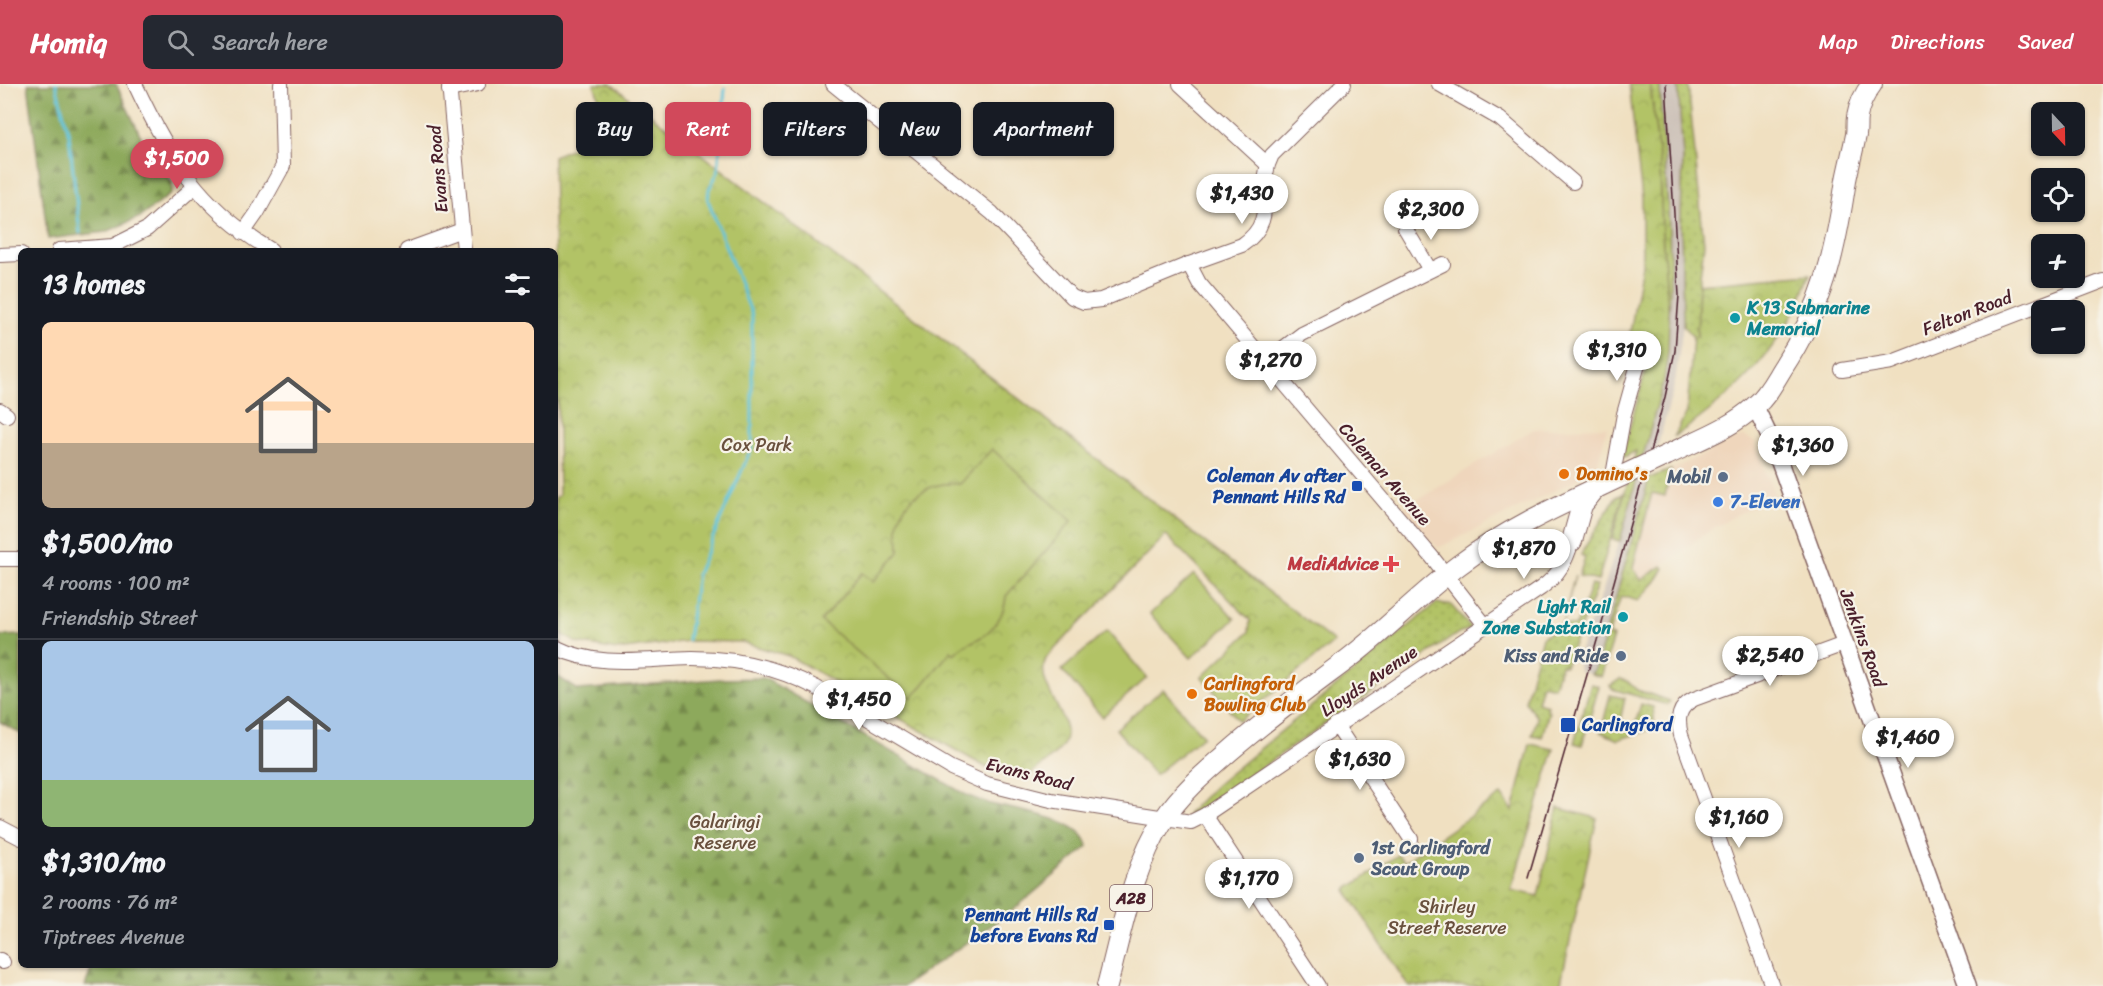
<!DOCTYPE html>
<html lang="en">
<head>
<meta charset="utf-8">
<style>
	body { margin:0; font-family:Sriracha,sans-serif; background:#242831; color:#f1f3f6; height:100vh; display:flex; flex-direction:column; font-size:22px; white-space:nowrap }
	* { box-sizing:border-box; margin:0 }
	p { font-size:20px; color:#9ea1a6 }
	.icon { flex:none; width:33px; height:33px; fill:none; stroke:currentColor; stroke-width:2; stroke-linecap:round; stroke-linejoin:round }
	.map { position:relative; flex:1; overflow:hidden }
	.panel { position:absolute; left:18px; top:164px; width:540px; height:720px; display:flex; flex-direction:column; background:#171b24; border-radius:9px; box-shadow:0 2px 4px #0004 }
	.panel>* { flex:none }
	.guide { position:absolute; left:576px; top:18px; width:570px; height:54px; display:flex; gap:12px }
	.needle { width:39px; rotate:158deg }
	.fabs { position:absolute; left:2031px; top:18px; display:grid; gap:12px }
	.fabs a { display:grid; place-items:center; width:54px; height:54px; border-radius:9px; background:#171b24; box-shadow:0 2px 4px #0004; font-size:30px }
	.price { position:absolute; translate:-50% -51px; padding:0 14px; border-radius:21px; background:#fff; color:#222; font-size:20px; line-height:39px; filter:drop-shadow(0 2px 3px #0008) }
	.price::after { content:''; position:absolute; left:50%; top:36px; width:18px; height:14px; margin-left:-9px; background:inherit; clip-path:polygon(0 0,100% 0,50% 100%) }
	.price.current { background:#d1495b; color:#fff }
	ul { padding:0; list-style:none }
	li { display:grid; align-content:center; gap:12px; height:318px; padding:0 24px }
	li+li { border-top:2px solid #363941 }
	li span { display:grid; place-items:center; height:186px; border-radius:9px; color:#555 }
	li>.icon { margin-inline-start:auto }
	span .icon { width:108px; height:108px; fill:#fffc; stroke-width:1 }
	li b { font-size:26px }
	h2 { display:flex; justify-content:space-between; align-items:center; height:72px; padding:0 24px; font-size:26px }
	.tag { padding:0 21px; border-radius:9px; background:#171b24; box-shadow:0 2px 4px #0004; font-size:21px; line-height:54px }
	.tag.current { background:#d1495b; color:#fff }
	header { display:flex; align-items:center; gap:36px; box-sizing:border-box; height:84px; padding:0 30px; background:#d1495b; color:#fff }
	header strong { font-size:28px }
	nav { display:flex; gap:33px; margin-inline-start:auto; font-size:21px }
	.search { width:420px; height:54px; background:#242831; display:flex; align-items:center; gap:15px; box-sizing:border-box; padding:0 21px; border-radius:9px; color:#9ea1a6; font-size:22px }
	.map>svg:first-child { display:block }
	.built { fill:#efd6bc }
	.railway { fill:#cdc2b9 }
	.grass { fill:url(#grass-dots); stroke:#7e7148; stroke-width:1.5 }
	.forest { fill:url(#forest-firs); stroke:#6c6443; stroke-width:1.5 }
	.park { fill:url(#park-crowns); stroke:#7e7148; stroke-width:1.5 }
	.pitch { fill:#b2c366; stroke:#7e7148; stroke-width:1.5 }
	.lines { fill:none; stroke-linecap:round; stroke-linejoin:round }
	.stream { stroke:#5fc4dc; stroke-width:3 }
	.minor-casing { stroke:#846360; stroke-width:16 }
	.major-casing { stroke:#846360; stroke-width:19 }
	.highway-casing { stroke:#846360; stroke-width:22 }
	.minor { stroke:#fff; stroke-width:14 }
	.major { stroke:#fff; stroke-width:16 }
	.highway { stroke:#fff; stroke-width:20 }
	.tram { stroke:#4a1f2b; stroke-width:1.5 }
	.highway-bridge-casing { stroke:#846360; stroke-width:22; stroke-linecap:butt }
	.highway-bridge { stroke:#fff; stroke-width:20 }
	.culture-dot { fill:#0f9aa8; stroke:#f7f3e8; stroke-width:2 }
	.food-dot { fill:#e8710a; stroke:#f7f3e8; stroke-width:2 }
	.service-dot { fill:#5c6f8a; stroke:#f7f3e8; stroke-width:2 }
	.transit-dot { fill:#1a4fb4; stroke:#f7f3e8; stroke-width:2 }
	.shop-dot { fill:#3f7fe0; stroke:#f7f3e8; stroke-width:2 }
	.health-dot { fill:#e0444e; stroke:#f7f3e8; stroke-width:2 }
	.labels { text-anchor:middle; stroke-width:4.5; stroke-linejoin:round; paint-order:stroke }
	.shield { fill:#f7f3e8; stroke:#7e5f64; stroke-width:1.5 }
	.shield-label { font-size:16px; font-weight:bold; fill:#4a1f2b }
	.street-label { font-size:18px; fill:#4a1f2b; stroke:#f7f3e8 }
	.culture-label { font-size:18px; font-weight:bold; fill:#0d838f; stroke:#f7f3e8; text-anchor:start }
	.park-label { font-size:18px; fill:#69503d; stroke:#f7f3e8 }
	.food-label { font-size:18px; font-weight:bold; fill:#c56008; stroke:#f7f3e8; text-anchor:start }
	.transit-label { font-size:18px; font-weight:bold; fill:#164399; stroke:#f7f3e8; text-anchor:end }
	.service-label { font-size:18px; font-weight:bold; fill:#4e5e75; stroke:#f7f3e8; text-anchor:end }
	.shop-label { font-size:18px; font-weight:bold; fill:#366cbe; stroke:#f7f3e8; text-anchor:start }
	.health-label { font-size:18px; font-weight:bold; fill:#be3a42; stroke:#f7f3e8; text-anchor:end }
</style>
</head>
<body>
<header>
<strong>Homiq</strong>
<div class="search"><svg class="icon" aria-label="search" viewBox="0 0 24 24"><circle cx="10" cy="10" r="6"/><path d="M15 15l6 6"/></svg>Search here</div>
<nav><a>Map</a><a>Directions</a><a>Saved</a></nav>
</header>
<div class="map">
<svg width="2103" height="902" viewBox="0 0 2103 902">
	<defs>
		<pattern id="grass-dots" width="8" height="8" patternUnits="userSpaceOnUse" patternTransform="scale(1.5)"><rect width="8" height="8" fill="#b2c366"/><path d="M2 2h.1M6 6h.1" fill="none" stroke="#9ba759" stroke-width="1.8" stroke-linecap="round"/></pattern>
		<pattern id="forest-firs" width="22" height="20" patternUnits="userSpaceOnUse" patternTransform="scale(1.5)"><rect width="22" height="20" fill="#8da95b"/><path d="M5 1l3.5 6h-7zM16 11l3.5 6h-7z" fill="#75894b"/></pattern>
		<pattern id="park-crowns" width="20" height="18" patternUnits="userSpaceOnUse" patternTransform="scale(1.5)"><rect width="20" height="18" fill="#b2c366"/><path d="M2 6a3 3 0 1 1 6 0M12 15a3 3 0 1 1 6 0" fill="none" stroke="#9ba759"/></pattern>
	</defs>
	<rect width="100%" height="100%" fill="#f7f3e8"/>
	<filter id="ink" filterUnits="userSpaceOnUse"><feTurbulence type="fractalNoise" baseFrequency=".0167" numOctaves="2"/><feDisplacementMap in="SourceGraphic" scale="12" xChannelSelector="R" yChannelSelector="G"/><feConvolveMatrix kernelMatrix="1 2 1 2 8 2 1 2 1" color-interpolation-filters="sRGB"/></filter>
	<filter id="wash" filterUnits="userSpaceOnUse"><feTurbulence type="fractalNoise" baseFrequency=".008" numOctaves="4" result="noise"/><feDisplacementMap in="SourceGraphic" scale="24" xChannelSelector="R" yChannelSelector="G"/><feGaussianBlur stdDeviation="1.35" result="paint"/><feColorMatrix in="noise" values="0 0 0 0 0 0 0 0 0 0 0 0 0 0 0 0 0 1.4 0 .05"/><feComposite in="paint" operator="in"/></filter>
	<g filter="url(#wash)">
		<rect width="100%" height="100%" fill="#f0e0c1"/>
		<g class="built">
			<path d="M1607,343L1597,383L1594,387L1438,464L1404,424L1534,345Z"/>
			<path d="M1743,352L1754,356L1775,413L1738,430L1712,445L1641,496L1633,483L1652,409L1665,412L1671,386Z"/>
		</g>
		<path class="railway" d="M1660,0H1678L1683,74L1681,135L1683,241L1675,298L1649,394L1597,581L1591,590L1579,587L1578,581L1580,574L1577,573L1603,506L1629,426L1664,296L1668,267L1671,203L1670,158Z"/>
		<g class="grass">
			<path d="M1650,0H1660C1663,78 1674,156 1669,235L1662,149L1660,82Z"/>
			<path d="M1678,0H1688L1704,160L1699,200L1697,254L1693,253L1683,241L1681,135L1683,74Z"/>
			<path d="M1671,386L1665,412L1652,409L1633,483L1641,496L1662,482L1664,484L1657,496L1638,517L1621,512L1608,552L1613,553L1601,593L1591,590L1597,581L1649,394Z"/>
			<path d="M1624,409L1598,497L1579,492L1585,473L1581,471L1583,466L1616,413Z"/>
			<path d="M1575,491L1562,541L1576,542L1591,501L1597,502L1565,582L1561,581L1554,603L1542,600L1537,618L1548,621L1547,626L1549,627L1542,653L1532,651L1537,634L1525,617L1542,553L1562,541Z"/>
			<path d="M1437,519L1445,521L1450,520L1472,545L1460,548L1237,700L1203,727L1188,732V729L1216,701Z"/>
			<path d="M1620,595L1627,597L1637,606L1667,616L1670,618L1668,621L1612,605L1610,602Z"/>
			<path d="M1591,600L1599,602L1582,661L1574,659Z"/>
			<path d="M1610,611L1625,614L1620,637L1635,641L1641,620L1653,623L1655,644L1618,656L1601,648Z"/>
		</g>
		<g class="forest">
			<path d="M28,0H116L144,59L172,99V109L140,133L106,148L48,155Z"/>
			<path d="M21,551V650L0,638V552Z"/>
			<path d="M555,591L578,606L720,595L764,594L968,712C977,715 986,719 995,721C1018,727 1084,734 1088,763L1012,827L904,902H85L93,880H555Z"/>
		</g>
		<g class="park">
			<path d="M594,0H611L1334,558L1239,637L1202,593L1249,548L1250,536L1166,451L1047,573C1030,602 1082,637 1061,664C1052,675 1036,685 1025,694L989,685L789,572L741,558L688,557L617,566L577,559L555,546V413L559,412L553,72L611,49Z"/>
			<path d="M1629,0H1650L1660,82L1662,149L1669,235L1668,267L1664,296L1620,457L1612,455L1636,367L1624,373L1622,371L1649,275L1630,249L1642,181V115Z"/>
			<path d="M1810,190C1786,262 1736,310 1674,353L1687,328L1693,253H1697L1699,200Z"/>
			<path d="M1530,660L1554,665L1511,806L1538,812L1558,724L1597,734L1560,902H1408L1346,806L1398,771L1404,778L1501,711L1513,727Z"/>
		</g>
		<g class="pitch">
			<path d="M992,365L1072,437L1006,512C1005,530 994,546 978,555C967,561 963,560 954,570L951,567L912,614L821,537L862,489L873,498L899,468C899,460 898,452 898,444C900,412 933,397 960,400Z"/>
			<path d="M1194,490L1235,535L1191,574L1150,530Z"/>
			<path d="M1107,547L1147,594L1102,633L1062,586Z"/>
			<path d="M1163,605L1203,652L1155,691L1116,645Z"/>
		</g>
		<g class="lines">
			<g class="stream">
				<path d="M56,0L69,51L80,149"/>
				<path d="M688,556L697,490L752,363V231L708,116L709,105L718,88L725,4"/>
			</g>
		</g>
	</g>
	<g filter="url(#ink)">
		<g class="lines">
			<g class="minor-casing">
				<g id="minor">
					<path d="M135,0C169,73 200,124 271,166"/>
					<path d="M449,0L464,166"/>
					<path d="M833,0L992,129L1072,213L1084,218L1101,216L1189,180L1242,161C1280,136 1255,103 1272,71L1344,0"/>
					<path d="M1180,0L1267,80"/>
					<path d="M1439,0L1500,35L1573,98"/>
					<path d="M449,6L478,0"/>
					<path d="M1405,144L1430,186"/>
					<path d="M243,149L257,129L283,82L281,0"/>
					<path d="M59,166L113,162L147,145L194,103"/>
					<path d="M407,166L462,146"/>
					<path d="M0,171L21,170"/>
					<path d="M1189,180L1199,199L1432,473L1485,541"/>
					<path d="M1265,278L1302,250L1443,180"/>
					<path d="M1842,286L1892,278L2103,197"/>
					<path d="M0,326L7,331"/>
					<path d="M1612,397L1624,330L1640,273"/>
					<path d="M0,475H21"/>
					<path d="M555,563C599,585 645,575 692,574C737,574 777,583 817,604L951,684L987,700L1051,716L1191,738L1205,731L1541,504C1559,491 1566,477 1572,457"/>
					<path d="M1336,641L1411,755"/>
					<path d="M1205,731L1318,902"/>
					<path d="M0,743L21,754"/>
					<path d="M0,876L3,878"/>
					<path d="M1772,902L1681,651C1677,635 1678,623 1694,615L1844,560"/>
				</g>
			</g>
			<g class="major-casing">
				<path id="major" d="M1755,322L1773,360L1968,902"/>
			</g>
			<g class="highway-casing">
				<g id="highway">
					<path d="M1667,371C1697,356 1730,345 1755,322C1767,312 1774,298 1782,285C1824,221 1835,170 1846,96C1849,81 1853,66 1856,51C1857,45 1856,39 1857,33C1859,21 1865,9 1872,0"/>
					<path d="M1572,457L1582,421L1595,405"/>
					<path d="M1107,902C1122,846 1132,784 1164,735C1181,709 1206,688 1230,667C1268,634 1308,605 1348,575C1386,546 1420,510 1459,481C1509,443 1569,417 1626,390"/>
				</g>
			</g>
			<use href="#minor" class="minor"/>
			<use href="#major" class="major"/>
			<use href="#highway" class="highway"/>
			<path class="tram" d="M1528,794L1614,498L1665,313L1675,267L1679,211L1666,0"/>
			<g class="highway-bridge-casing">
				<path id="highway-bridge" d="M1626,390L1667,371"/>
			</g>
			<use href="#highway-bridge" class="highway-bridge"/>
		</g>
	</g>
	<g class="culture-dot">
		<circle cx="1735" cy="234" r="6"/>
		<circle cx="1623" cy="533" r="6"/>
	</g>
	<g class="food-dot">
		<circle cx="1564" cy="390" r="6"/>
		<circle cx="1192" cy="610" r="6"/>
	</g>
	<g class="service-dot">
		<circle cx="1723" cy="393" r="6"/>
		<circle cx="1621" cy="572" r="6"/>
		<circle cx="1359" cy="774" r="6"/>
	</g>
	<g class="transit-dot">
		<rect x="1351" y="396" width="12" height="12" rx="3"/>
		<rect x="1560" y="633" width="16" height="16" rx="3"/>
		<rect x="1103" y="835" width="12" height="12" rx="3"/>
	</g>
	<circle class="shop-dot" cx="1718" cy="418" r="6"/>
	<path class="health-dot" d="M1388 471h6v6h6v6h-6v6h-6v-6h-6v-6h6z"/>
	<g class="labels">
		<rect class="shield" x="1110" y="801" width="42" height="26" rx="4.5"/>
		<g class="shield-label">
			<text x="1131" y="820">A28</text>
		</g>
		<g class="street-label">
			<text transform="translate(438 85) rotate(-95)" y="6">Evans Road</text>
			<text transform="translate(1967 229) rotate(-21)" y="6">Felton Road</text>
			<text transform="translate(1385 390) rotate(49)" y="6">Coleman Avenue</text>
			<text transform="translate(1863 554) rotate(70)" y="6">Jenkins Road</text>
			<text transform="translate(1369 597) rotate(-34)" y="6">Lloyds Avenue</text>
			<text transform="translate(1029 690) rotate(14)" y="6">Evans Road</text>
		</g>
		<g class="culture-label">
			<text x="1747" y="230">K 13 Submarine<tspan x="1747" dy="21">Memorial</tspan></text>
			<text x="1611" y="529" text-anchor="end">Light Rail<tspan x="1611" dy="21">Zone Substation</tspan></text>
		</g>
		<g class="park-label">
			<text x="757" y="367">Cox Park</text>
			<text x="725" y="744">Galaringi<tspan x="725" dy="21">Reserve</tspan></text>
			<text x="1447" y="829">Shirley<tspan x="1447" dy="21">Street Reserve</tspan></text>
		</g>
		<g class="food-label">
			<text x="1576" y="396">Domino's</text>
			<text x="1204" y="606">Carlingford<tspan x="1204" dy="21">Bowling Club</tspan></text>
		</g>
		<g class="transit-label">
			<text x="1345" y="398">Coleman Av after<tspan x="1345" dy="21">Pennant Hills Rd</tspan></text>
			<text x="1582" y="647" text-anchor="start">Carlingford</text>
			<text x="1097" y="837">Pennant Hills Rd<tspan x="1097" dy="21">before Evans Rd</tspan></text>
		</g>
		<g class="service-label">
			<text x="1711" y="399">Mobil</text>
			<text x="1609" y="578">Kiss and Ride</text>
			<text x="1371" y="770" text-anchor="start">1st Carlingford<tspan x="1371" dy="21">Scout Group</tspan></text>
		</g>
		<g class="shop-label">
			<text x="1730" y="424">7-Eleven</text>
		</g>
		<g class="health-label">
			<text x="1379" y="486">MediAdvice</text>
		</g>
	</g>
</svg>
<div class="fabs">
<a><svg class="needle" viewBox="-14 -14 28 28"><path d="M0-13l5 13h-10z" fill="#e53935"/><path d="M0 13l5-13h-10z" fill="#9ea1a6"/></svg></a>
<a><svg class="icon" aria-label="locate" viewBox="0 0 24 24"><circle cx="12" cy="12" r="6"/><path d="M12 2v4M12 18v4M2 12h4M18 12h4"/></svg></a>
<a>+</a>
<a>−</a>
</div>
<b class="price current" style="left:177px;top:106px">$1,500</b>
<b class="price" style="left:1242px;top:141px">$1,430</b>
<b class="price" style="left:1431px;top:157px">$2,300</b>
<b class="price" style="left:1617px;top:298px">$1,310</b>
<b class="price" style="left:1271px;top:308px">$1,270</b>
<b class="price" style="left:1803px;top:393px">$1,360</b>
<b class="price" style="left:1524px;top:496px">$1,870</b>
<b class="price" style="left:1770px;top:603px">$2,540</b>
<b class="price" style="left:859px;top:647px">$1,450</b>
<b class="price" style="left:1908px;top:685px">$1,460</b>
<b class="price" style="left:1360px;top:707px">$1,630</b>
<b class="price" style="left:1739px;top:765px">$1,160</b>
<b class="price" style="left:1249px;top:826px">$1,170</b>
<div class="guide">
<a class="tag">Buy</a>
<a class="tag current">Rent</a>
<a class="tag">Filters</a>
<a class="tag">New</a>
<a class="tag">Apartment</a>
</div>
<section class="panel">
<h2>13 homes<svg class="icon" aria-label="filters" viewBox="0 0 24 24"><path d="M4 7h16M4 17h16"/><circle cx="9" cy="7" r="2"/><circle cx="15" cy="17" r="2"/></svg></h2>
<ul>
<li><span style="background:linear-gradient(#ffd9b3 65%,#b9a48a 0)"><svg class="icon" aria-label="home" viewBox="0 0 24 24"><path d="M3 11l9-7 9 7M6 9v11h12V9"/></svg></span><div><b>$1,500/mo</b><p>4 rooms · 100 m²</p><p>Friendship Street</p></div></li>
<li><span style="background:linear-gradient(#a9c7e8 75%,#8fb573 0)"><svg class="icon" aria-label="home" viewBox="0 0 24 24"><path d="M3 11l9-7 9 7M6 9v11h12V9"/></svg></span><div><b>$1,310/mo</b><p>2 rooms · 76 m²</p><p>Tiptrees Avenue</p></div></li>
</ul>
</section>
</div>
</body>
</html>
